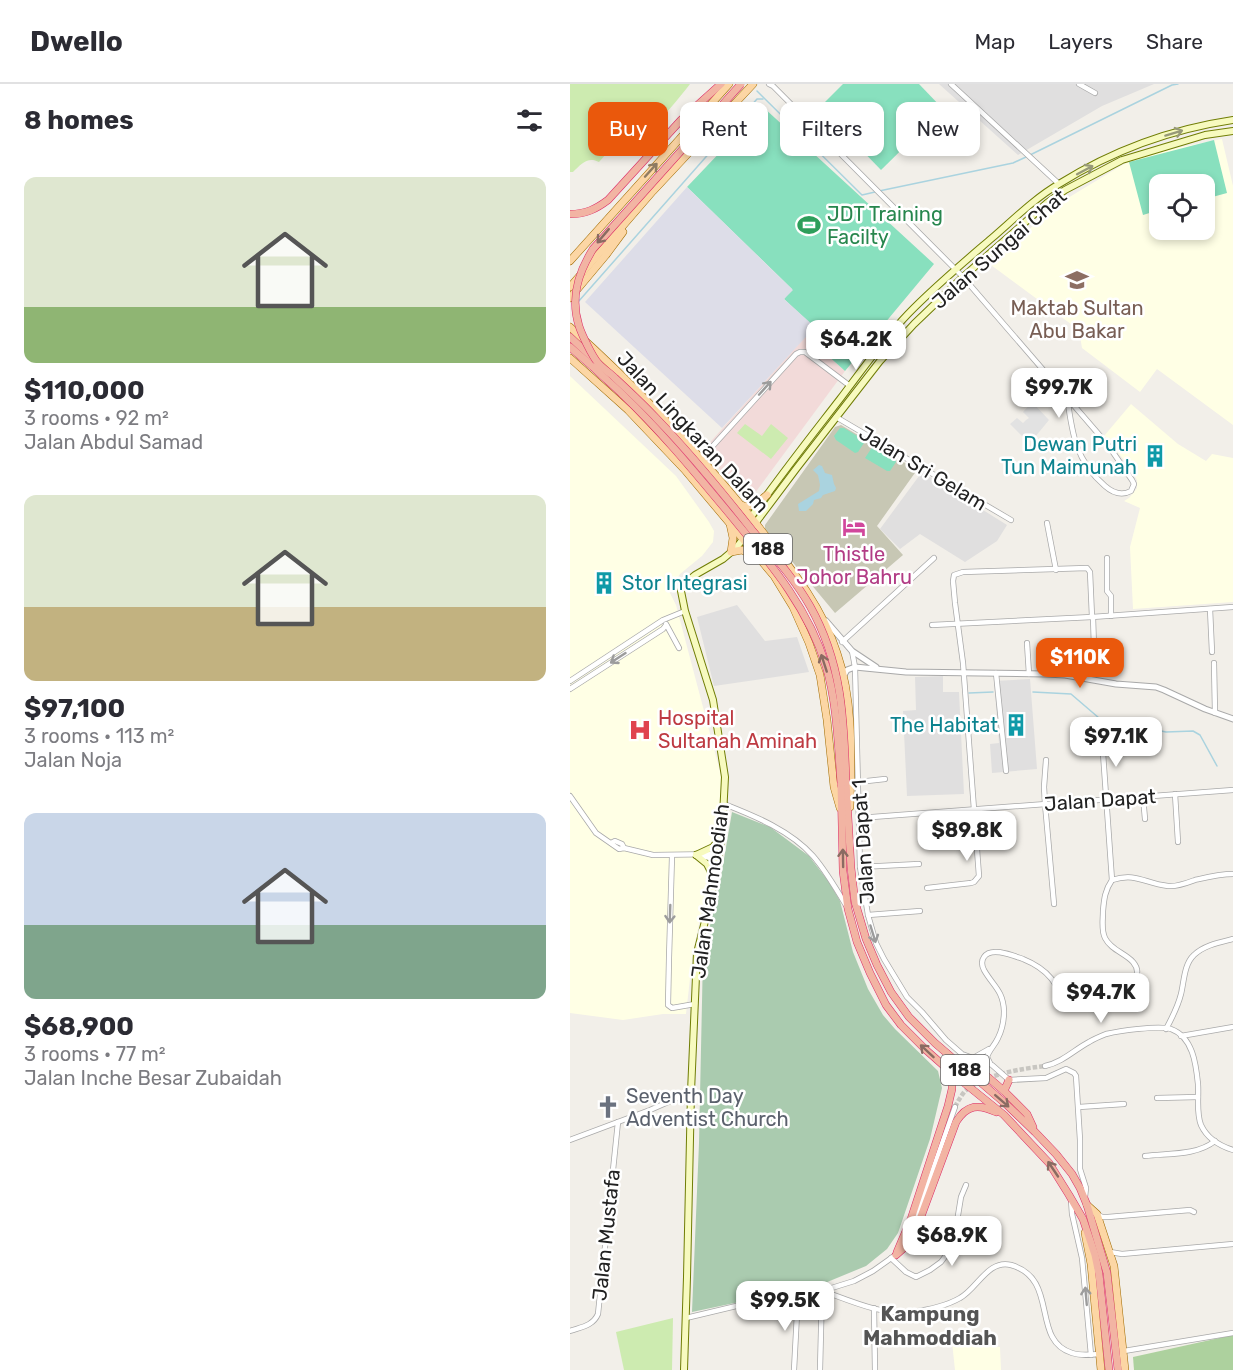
<!DOCTYPE html>
<html lang="en">
<head>
<meta charset="utf-8">
<style>
	body { margin:0; font-family:Rubik,sans-serif; background:#f7f7f7; color:#2b2b33; height:100vh; display:flex; flex-direction:column; font-size:22px; white-space:nowrap }
	* { box-sizing:border-box; margin:0 }
	p { font-size:20px; color:#7c7c81 }
	.icon { flex:none; width:33px; height:33px; fill:none; stroke:currentColor; stroke-width:2; stroke-linecap:round; stroke-linejoin:round }
	.map { position:relative; flex:1; overflow:hidden }
	.panel { display:flex; flex-direction:column; background:#fff; width:570px }
	.panel>* { flex:none }
	.banner { position:absolute; left:18px; top:18px; width:555px; height:54px; display:flex; gap:12px }
	.controls { position:absolute; left:579px; top:90px; display:grid; gap:12px }
	.controls a { display:grid; place-items:center; width:66px; height:66px; border-radius:12px; background:#fff; box-shadow:0 3px 9px #0003; font-size:30px }
	.price { position:absolute; translate:-50% -51px; padding:0 14px; border-radius:12px; background:#fff; color:#222; font-size:20px; line-height:39px; filter:drop-shadow(0 2px 3px #0008) }
	.price::after { content:''; position:absolute; left:50%; top:36px; width:18px; height:14px; margin-left:-9px; background:inherit; clip-path:polygon(0 0,100% 0,50% 100%) }
	.price.on { background:#ea580c; color:#fff }
	ul { padding:0; list-style:none }
	li { display:grid; align-content:center; gap:12px; height:318px; padding:0 24px }
	li span { display:grid; place-items:center; height:186px; border-radius:12px; color:#555 }
	li>.icon { margin-inline-start:auto }
	span .icon { width:108px; height:108px; fill:#fffc; stroke-width:1 }
	li b { font-size:26px }
	h2 { display:flex; justify-content:space-between; align-items:center; height:72px; padding:0 24px; font-size:26px }
	.pill { padding:0 21px; border-radius:12px; background:#fff; box-shadow:0 3px 9px #0003; font-size:21px; line-height:54px }
	.pill.on { background:#ea580c; color:#fff }
	header { display:flex; align-items:center; gap:36px; box-sizing:border-box; height:84px; padding:0 30px; background:#fff; border-bottom:2px solid #e1e1e2 }
	header strong { font-size:28px }
	nav { display:flex; gap:33px; margin-inline-start:auto; font-size:21px }
	main { display:flex; flex:1; min-height:0 }
	.map>svg:first-child { display:block }
	.residential { fill:#e0dfdf }
	.commercial { fill:#f2dad9 }
	.education { fill:#ffffe5; fill-rule:evenodd }
	.construction { fill:#c7c7b4 }
	.grass { fill:#cdebb0 }
	.forest { fill:#add19e }
	.cemetery { fill:#aacbaf }
	.pitch { fill:#88e0be }
	.parking { fill:#e2e2e2 }
	.plaza { fill:#dddde8 }
	.water { fill:#aad3df }
	.lines { fill:none; stroke-linecap:round; stroke-linejoin:round }
	.stream { stroke:#aad3df; stroke-width:1.5 }
	.minor-tunnel { stroke:#c8c6c1; stroke-width:4.5; stroke-dasharray:4.5 2; stroke-linecap:butt }
	.minor-casing { stroke:#a9a9a9; stroke-width:6 }
	.tertiary-casing { stroke:#a9a9a9; stroke-width:7 }
	.secondary-casing { stroke:#707d05; stroke-width:8 }
	.primary-casing { stroke:#a06b00; stroke-width:8 }
	.trunk-casing { stroke:#dc2a67; stroke-width:8 }
	.minor { stroke:#fff; stroke-width:4.5 }
	.tertiary { stroke:#fff; stroke-width:5 }
	.secondary { stroke:#f7fabf; stroke-width:6 }
	.primary { stroke:#fcd6a4; stroke-width:7 }
	.trunk { stroke:#f2b4a3; stroke-width:7 }
	.trunk-bridge-casing { stroke:#dc2a67; stroke-width:8; stroke-linecap:butt }
	.trunk-bridge { stroke:#f2b4a3; stroke-width:7 }
	.oneway { stroke:#979978 }
	.oneway2 { stroke:#8f7c63 }
	.oneway3 { stroke:#8a6b62 }
	.oneway4 { stroke:#9c9c9c }
	.labels { text-anchor:middle; stroke-width:5; stroke-linejoin:round; paint-order:stroke }
	.shield { fill:#fff; stroke:#646464; stroke-width:1.5 }
	.shield-label { font-size:18px; font-weight:bold; fill:#222 }
	.leisure-label { font-size:20px; fill:#27864d; stroke:#fff; text-anchor:start }
	.street-label { font-size:20px; fill:#222; stroke:#fff }
	.education-label { font-size:20px; fill:#785e54; stroke:#fff }
	.culture-label { font-size:20px; fill:#0d838f; stroke:#fff; text-anchor:end }
	.hotel-label { font-size:20px; fill:#b23c85; stroke:#fff }
	.health-label { font-size:20px; fill:#be3a42; stroke:#fff; text-anchor:start }
	.worship-label { font-size:20px; fill:#5b616d; stroke:#fff; text-anchor:start }
	.neighbourhood-label { font-size:21px; font-weight:bold; fill:#555; stroke:#fff }
</style>
</head>
<body>
<header>
<strong>Dwello</strong>
<nav><a>Map</a><a>Layers</a><a>Share</a></nav>
</header>
<main>
<section class="panel">
<h2>8 homes<svg class="icon" aria-label="filters" viewBox="0 0 24 24"><path d="M4 7h16M4 17h16"/><circle cx="9" cy="7" r="2"/><circle cx="15" cy="17" r="2"/></svg></h2>
<ul>
<li><span style="background:linear-gradient(#dfe7d0 70%,#8fb573 0)"><svg class="icon" aria-label="home" viewBox="0 0 24 24"><path d="M3 11l9-7 9 7M6 9v11h12V9"/></svg></span><div><b>$110,000</b><p>3 rooms · 92 m²</p><p>Jalan Abdul Samad</p></div></li>
<li><span style="background:linear-gradient(#dfe7d0 60%,#c2b280 0)"><svg class="icon" aria-label="home" viewBox="0 0 24 24"><path d="M3 11l9-7 9 7M6 9v11h12V9"/></svg></span><div><b>$97,100</b><p>3 rooms · 113 m²</p><p>Jalan Noja</p></div></li>
<li><span style="background:linear-gradient(#c9d6e8 60%,#7fa58c 0)"><svg class="icon" aria-label="home" viewBox="0 0 24 24"><path d="M3 11l9-7 9 7M6 9v11h12V9"/></svg></span><div><b>$68,900</b><p>3 rooms · 77 m²</p><p>Jalan Inche Besar Zubaidah</p></div></li>
</ul>
</section>
<div class="map">
<svg width="663" height="1286" viewBox="0 0 663 1286">
	<rect width="100%" height="100%" fill="#f2efe9"/>
	<g class="residential">
		<path d="M369,0H584L532,22L448,71Z"/>
		<path d="M352,388L437,441L427,457L395,478L350,450L330,465L310,445Z"/>
		<path d="M167,521L195,557L227,553L239,588L144,602L127,533Z"/>
		<path d="M373,592V608H389L394,710L337,712L333,627L346,626L345,593Z"/>
		<path d="M460,595L467,685L422,689L420,660L429,659L424,597Z"/>
	</g>
	<path class="commercial" d="M236,252L275,287L182,413L176,416L172,414L134,365Z"/>
	<g class="education">
		<path d="M652,55L663,102V341L587,285L570,308L512,264L509,246L421,181L483,123L554,80L581,69ZM590,100H634V146H590Z"/>
		<path d="M0,292L106,392L139,438L144,447L143,458L132,472L110,490L99,507L106,521L152,695L151,722L142,780L123,868L116,930H93L53,936L0,929Z"/>
		<path d="M561,320L608,360L636,377L642,370L663,374V518L563,525L560,463L570,424L554,417L559,414L567,404V396L558,381L534,352Z"/>
		<path d="M382,1258L430,1263L431,1286H385Z"/>
	</g>
	<path class="construction" d="M271,341L347,386L307,442L333,471L265,529L195,445V441L265,343Z"/>
	<g class="grass">
		<path d="M0,0H120C105,19 85,46 61,53C53,55 45,54 37,57L34,66L36,70L29,78C18,72 11,80 3,88H0Z"/>
		<path d="M175,340L192,352L201,340L218,354L201,375L167,349Z"/>
		<path d="M103,1234L102,1286H54L46,1248Z"/>
	</g>
	<path class="forest" d="M663,1251V1286H564L563,1273Z"/>
	<path class="cemetery" d="M162,728L200,743L239,772L259,798L270,817L283,868L298,905L313,931L325,945L368,987L372,1004L360,1055L328,1149L317,1165L296,1182L250,1201L122,1228L129,1059L133,871L149,804Z"/>
	<g class="pitch">
		<path d="M273,0H349L373,25L311,86L250,23Z"/>
		<path d="M193,23L364,180L275,287L236,252L244,243L214,215L222,205L117,103Z"/>
		<path d="M644,56L657,109L635,115L634,100H590L589,126L573,131L559,78Z"/>
		<path d="M270,344H274L294,356V359L288,368L285,369L266,356L264,352Z"/>
		<path d="M303,362L325,375L326,378L320,387H317L295,374Z"/>
	</g>
	<path class="parking" d="M462,318L479,336L465,353L462,351L456,356L440,340L447,334L453,339L456,336L459,334L453,328Z"/>
	<path class="plaza" d="M117,103L223,206L214,215L245,243L152,344L15,218Z"/>
	<path class="water" d="M249,381L252,382L255,389L262,391L264,400L266,404L265,407L253,411L251,414L244,416L243,420L236,427H229L228,420L249,407L250,401L248,391L243,386Z"/>
	<g class="lines">
		<g class="stream">
			<path d="M187,7L292,111L305,108"/>
			<path d="M460,71L602,1L608,0"/>
			<path d="M309,107L443,79L456,73"/>
			<path d="M8,218L187,15H193"/>
			<path d="M463,608L501,610L529,634L596,648L623,647L630,651L647,682"/>
			<path d="M399,609L423,608"/>
		</g>
		<path class="minor-tunnel" d="M385,1023C388,1017 391,1012 395,1007C416,990 450,985 475,982"/>
		<g class="minor-casing">
			<g id="minor">
				<path d="M199,0L203,2L393,193L538,361L562,396L564,400L561,407C552,412 543,409 535,402C505,376 502,349 497,312"/>
				<path d="M381,0L489,100"/>
				<path d="M509,0L525,9"/>
				<path d="M266,333L441,436"/>
				<path d="M131,375L226,270L230,268H235L280,302"/>
				<path d="M477,439L486,486"/>
				<path d="M537,474V507L541,512V532"/>
				<path d="M640,525L642,568"/>
				<path d="M523,533L524,563"/>
				<path d="M96,540L109,564"/>
				<path d="M362,541L522,533L663,523"/>
				<path d="M272,558L364,474"/>
				<path d="M457,559L459,590"/>
				<path d="M282,567L285,583L290,783L298,831L306,859L314,875L337,913L352,928L376,956L392,970L422,981L439,996L476,994L496,985L504,989L506,992L510,1056V1085L516,1104L515,1113"/>
				<path d="M644,579L645,629"/>
				<path d="M426,589L436,687"/>
				<path d="M0,597L93,536L115,527"/>
				<path d="M0,605L93,545L96,541"/>
				<path d="M532,655L542,796"/>
				<path d="M476,676L474,703L475,720L484,820"/>
				<path d="M288,698L315,695"/>
				<path d="M605,710L608,758"/>
				<path d="M0,712L26,749L49,765L54,764L83,771L149,770"/>
				<path d="M573,713L575,735"/>
				<path d="M154,720C185,732 221,747 243,772C256,787 267,806 277,823"/>
				<path d="M289,734L663,706"/>
				<path d="M41,759L45,757L52,760L54,764"/>
				<path d="M102,772L99,874L98,921L102,924L125,920"/>
				<path d="M128,772L148,775"/>
				<path d="M290,783L349,780"/>
				<path d="M357,804L401,799L404,798L409,792L393,579L385,519L383,497L384,491L393,488L517,484L520,488L522,533"/>
				<path d="M298,831L350,827"/>
				<path d="M596,945C602,934 608,922 611,910C614,898 614,880 624,871C634,861 651,858 663,855"/>
				<path d="M611,952L663,943"/>
				<path d="M403,974L419,965"/>
				<path d="M420,979L417,973C419,966 425,961 428,954C432,946 434,936 434,927C433,906 423,902 414,886C412,882 411,877 414,873C421,862 444,872 453,875C480,886 486,899 498,925C513,920 585,904 563,878C555,869 541,866 535,854C531,846 533,836 533,827C534,815 535,806 542,796C567,788 575,800 598,802C607,803 617,799 625,796C638,793 650,790 663,790"/>
				<path d="M475,982C493,978 504,966 519,958C524,955 531,952 536,950C549,947 589,941 601,945C623,953 626,980 628,1000C629,1013 626,1029 631,1041C637,1054 650,1062 663,1066"/>
				<path d="M587,1014L628,1013"/>
				<path d="M509,1023L554,1020"/>
				<path d="M0,1056L80,1026L121,1008"/>
				<path d="M575,1072C598,1069 626,1072 645,1057"/>
				<path d="M501,1116L502,1130L512,1174L521,1271"/>
				<path d="M527,1130L532,1133H538L620,1126L624,1128"/>
				<path d="M340,1150L385,1023"/>
				<path d="M540,1168L552,1170L663,1160"/>
				<path d="M321,1174L336,1188L346,1193L360,1186L371,1178L383,1162L391,1113L396,1101"/>
				<path d="M253,1207C281,1217 311,1231 341,1228C357,1226 376,1222 390,1214C407,1205 418,1175 441,1181C490,1195 460,1256 502,1269C511,1272 520,1271 529,1270"/>
				<path d="M304,1224L305,1286"/>
				<path d="M116,1234L208,1212L252,1207L284,1197L303,1187L327,1170"/>
				<path d="M0,1247C11,1243 23,1242 28,1230L48,1038"/>
				<path d="M554,1267L663,1249"/>
				<path d="M224,1286L228,1211"/>
				<path d="M250,1286L252,1207"/>
			</g>
		</g>
		<g class="tertiary-casing">
			<g id="tertiary">
				<path d="M256,537L282,567L306,583"/>
				<path d="M274,591L277,586L285,583L336,588L476,590L495,591L546,600L586,603L594,606L635,625L663,635"/>
			</g>
		</g>
		<g class="secondary-casing">
			<g id="secondary">
				<path d="M184,441L226,385L310,277L344,240L393,193L477,119L495,106L552,76L635,51L663,47"/>
				<path d="M170,449C201,403 236,359 270,315C292,286 313,256 338,230C364,203 394,178 422,154C444,135 465,114 489,100C542,67 602,45 663,36"/>
				<path d="M126,771L143,763L151,753"/>
				<path d="M126,771L137,780L144,794"/>
				<path d="M114,1286L117,1193L121,1008L127,869L141,813L152,751L155,693L143,616L115,527L111,507L114,500L125,491L153,475L166,464L176,451"/>
			</g>
		</g>
		<g class="primary-casing">
			<g id="primary">
				<path d="M0,177L159,0"/>
				<path d="M0,203L83,107L183,0"/>
				<path d="M0,214L36,171L53,148"/>
				<path d="M0,243C68,304 131,371 188,442C219,482 251,520 267,569C284,618 281,672 280,723"/>
				<path d="M0,274L58,326L114,385L204,492L223,523L239,559L250,591L257,636L264,703L270,724"/>
				<path d="M171,421C182,425 188,418 197,411"/>
				<path d="M160,440L163,454L161,468L172,466L186,472"/>
				<path d="M517,1121L527,1130L544,1182L555,1286"/>
				<path d="M515,1149L521,1180L531,1286"/>
			</g>
		</g>
		<g class="trunk-casing">
			<g id="trunk">
				<path d="M0,130C16,130 26,125 38,116L111,36L151,0"/>
				<path d="M0,253L25,276"/>
				<path d="M0,263L23,283"/>
				<path d="M276,698L281,784L285,818L296,855L307,881L321,908L339,933L365,959L437,1021L465,1048L486,1070L502,1090L510,1104L517,1121L537,1189L548,1286"/>
				<path d="M271,699L273,787L278,825L287,858L300,889L316,921L331,941L356,966L382,989L434,1031L479,1079L499,1111L513,1135L525,1171L529,1190L539,1286"/>
				<path d="M390,979L406,983L434,1007L457,1030L463,1043"/>
				<path d="M434,1007L439,996"/>
				<path d="M327,1168L341,1135L378,1022L382,1005V989"/>
				<path d="M326,1171L336,1162L346,1146L386,1038C397,1020 409,1020 426,1028"/>
			</g>
		</g>
		<use href="#minor" class="minor"/>
		<use href="#tertiary" class="tertiary"/>
		<use href="#secondary" class="secondary"/>
		<use href="#primary" class="primary"/>
		<use href="#trunk" class="trunk"/>
		<g class="trunk-bridge-casing">
			<g id="trunk-bridge">
				<path d="M171,0L23,165C8,189 0,214 9,242C12,251 22,272 28,279C32,284 40,289 45,294C59,307 74,321 87,335C121,370 152,408 182,446C202,470 224,494 240,522C272,579 274,634 276,698"/>
				<path d="M23,283C33,293 43,301 53,311C92,348 127,391 162,433C200,479 238,523 256,582C267,619 268,660 271,699"/>
			</g>
		</g>
		<use href="#trunk-bridge" class="trunk-bridge"/>
	</g>
	<defs><path id="oneway-shaft" d="M-6 0H5M1.5-3L5.5 0L1.5 3" fill="none" stroke-width="1.6" stroke-linecap="round" stroke-linejoin="round" transform="scale(1.5)"/></defs>
	<g class="oneway">
		<use href="#oneway-shaft" transform="translate(604 49) rotate(-17)"/>
		<use href="#oneway-shaft" transform="translate(515 86) rotate(-28)"/>
	</g>
	<use class="oneway2" href="#oneway-shaft" transform="translate(81 86) rotate(-48)"/>
	<g class="oneway3">
		<use href="#oneway-shaft" transform="translate(33 152) rotate(130)"/>
		<use href="#oneway-shaft" transform="translate(254 579) rotate(-108)"/>
		<use href="#oneway-shaft" transform="translate(273 774) rotate(-91)"/>
		<use href="#oneway-shaft" transform="translate(357 967) rotate(-137)"/>
		<use href="#oneway-shaft" transform="translate(432 1017) rotate(41)"/>
		<use href="#oneway-shaft" transform="translate(483 1085) rotate(-124)"/>
	</g>
	<g class="oneway4">
		<use href="#oneway-shaft" transform="translate(195 304) rotate(-48)"/>
		<use href="#oneway-shaft" transform="translate(48 574) rotate(147)"/>
		<use href="#oneway-shaft" transform="translate(100 830) rotate(92)"/>
		<use href="#oneway-shaft" transform="translate(303 850) rotate(73)"/>
		<use href="#oneway-shaft" transform="translate(516 1212) rotate(-95)"/>
	</g>
	<defs>
		<g id="stadium-bare" transform="scale(1.8)"><path d="M0-5a6.5 5 0 1 0 0 10a6.5 5 0 1 0 0-10ZM-3.5-1.8h7v3.6h-7Z" fill="#2e9e5b" stroke="#fff" stroke-width="2.5" paint-order="stroke"/></g>
		<g id="school-bare" transform="scale(1.8)"><path d="M0-5L7-2L0 1L-7-2ZM-4 1L0 2.5L4 1V4Q0 6-4 4Z" fill="#8d6e63" stroke="#fff" stroke-width="2.5" paint-order="stroke"/></g>
		<g id="building-bare" transform="scale(1.8)"><path d="M-4-6H4V6H1V3H-1V6H-4ZM-2.5-4.3h1.7v1.8h-1.7ZM.8-4.3h1.7v1.8H.8ZM-2.5-1h1.7V.8h-1.7ZM.8-1h1.7V.8H.8Z" fill="#0f9aa8" stroke="#fff" stroke-width="2.5" paint-order="stroke"/></g>
		<g id="hotel-bare" transform="scale(1.8)"><path d="M-6-4.5h1.5V1H6V5H4.5V3h-9V5H-6ZM-4 0a1.8 1.8 0 1 1 3.6 0ZM.5 0V-2.5h3Q6-2.5 6 0Z" fill="#d1479c" stroke="#fff" stroke-width="2.5" paint-order="stroke"/></g>
		<g id="hospital-bare" transform="scale(1.8)"><path d="M-5-5h3v3.5h4V-5h3V5h-3V1.5h-4V5h-3Z" fill="#e0444e" stroke="#fff" stroke-width="2.5" paint-order="stroke"/></g>
		<g id="church-bare" transform="scale(1.8)"><path d="M-1.2-6h2.4v3.5h3.3v2.4h-3.3V6h-2.4V-.1h-3.3v-2.4h3.3Z" fill="#6b7280" stroke="#fff" stroke-width="2.5" paint-order="stroke"/></g>
	</defs>
	<g fill-rule="evenodd">
		<use href="#stadium-bare" x="239" y="141"/>
		<use href="#school-bare" x="507" y="196"/>
		<use href="#building-bare" x="585" y="372"/>
		<use href="#hotel-bare" x="284" y="443"/>
		<use href="#building-bare" x="34" y="499"/>
		<use href="#building-bare" x="446" y="641"/>
		<use href="#hospital-bare" x="70" y="646"/>
		<use href="#church-bare" x="38" y="1023"/>
	</g>
	<g class="labels">
		<g class="shield">
			<rect x="174" y="450" width="48" height="30" rx="4.5"/>
			<rect x="371" y="971" width="48" height="30" rx="4.5"/>
		</g>
		<g class="shield-label">
			<text x="198" y="471">188</text>
			<text x="395" y="992">188</text>
		</g>
		<g class="leisure-label">
			<text x="257" y="137">JDT Training<tspan x="257" dy="23">Facilty</tspan></text>
		</g>
		<g class="street-label">
			<text transform="translate(429 165) rotate(-41)" y="7">Jalan Sungai Chat</text>
			<text transform="translate(123 348) rotate(47)" y="7">Jalan Lingkaran Dalam</text>
			<text transform="translate(353 384) rotate(31)" y="7">Jalan Sri Gelam</text>
			<text transform="translate(530 716) rotate(-4)" y="7">Jalan Dapat</text>
			<text transform="translate(293 758) rotate(-94)" y="7">Jalan Dapat 1</text>
			<text transform="translate(140 807) rotate(-82)" y="7">Jalan Mahmoodiah</text>
			<text transform="translate(36 1151) rotate(-84)" y="7">Jalan Mustafa</text>
		</g>
		<g class="education-label">
			<text x="507" y="231">Maktab Sultan<tspan x="507" dy="23">Abu Bakar</tspan></text>
		</g>
		<g class="culture-label">
			<text x="567" y="367">Dewan Putri<tspan x="567" dy="23">Tun Maimunah</tspan></text>
			<text x="52" y="506" text-anchor="start">Stor Integrasi</text>
			<text x="428" y="648">The Habitat</text>
		</g>
		<g class="hotel-label">
			<text x="284" y="477">Thistle<tspan x="284" dy="23">Johor Bahru</tspan></text>
		</g>
		<g class="health-label">
			<text x="88" y="641">Hospital<tspan x="88" dy="23">Sultanah Aminah</tspan></text>
		</g>
		<g class="worship-label">
			<text x="56" y="1019">Seventh Day<tspan x="56" dy="23">Adventist Church</tspan></text>
		</g>
		<g class="neighbourhood-label">
			<text x="360" y="1237">Kampung<tspan x="360" dy="24">Mahmoddiah</tspan></text>
		</g>
	</g>
</svg>
<div class="controls">
<a><svg class="icon" aria-label="locate" viewBox="0 0 24 24"><circle cx="12" cy="12" r="6"/><path d="M12 2v4M12 18v4M2 12h4M18 12h4"/></svg></a>
</div>
<b class="price" style="left:286px;top:287px">$64.2K</b>
<b class="price" style="left:489px;top:335px">$99.7K</b>
<b class="price on" style="left:510px;top:605px">$110K</b>
<b class="price" style="left:546px;top:684px">$97.1K</b>
<b class="price" style="left:397px;top:778px">$89.8K</b>
<b class="price" style="left:531px;top:940px">$94.7K</b>
<b class="price" style="left:382px;top:1183px">$68.9K</b>
<b class="price" style="left:215px;top:1248px">$99.5K</b>
<div class="banner">
<a class="pill on">Buy</a>
<a class="pill">Rent</a>
<a class="pill">Filters</a>
<a class="pill">New</a>
</div>
</div>
</main>
</body>
</html>
